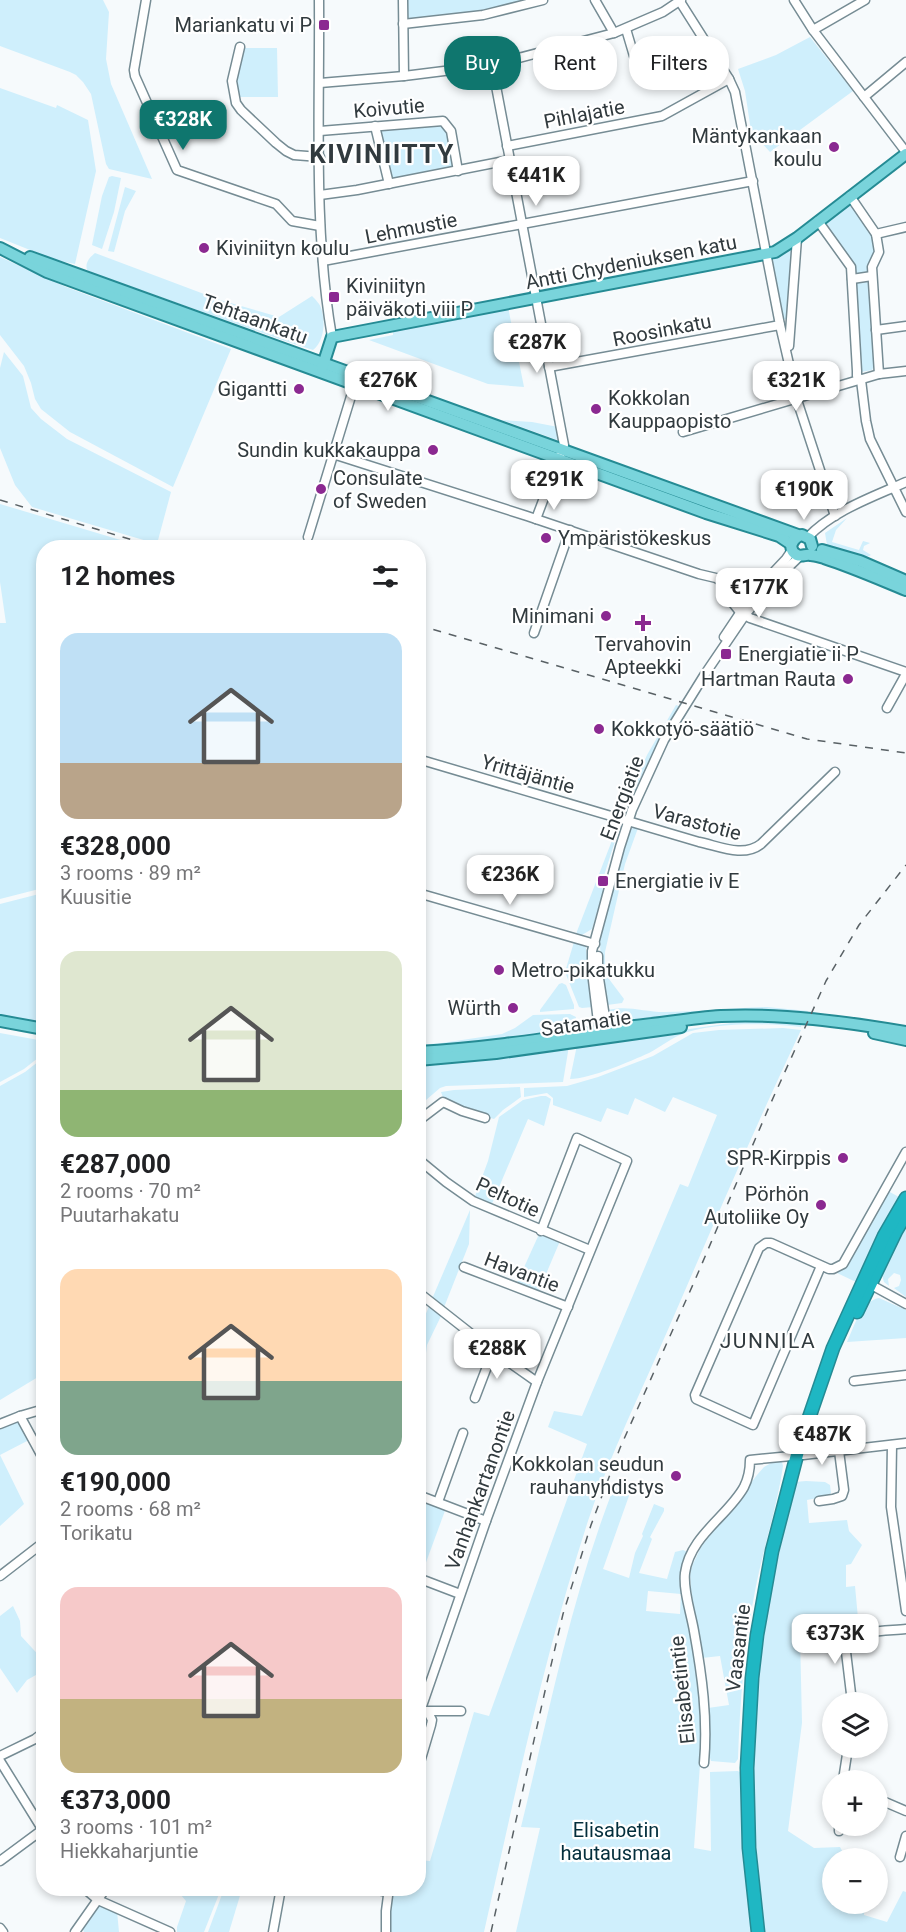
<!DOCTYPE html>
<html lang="en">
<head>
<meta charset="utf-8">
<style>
	body { margin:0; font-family:Roboto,sans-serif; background:#f6f6f6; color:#202124; height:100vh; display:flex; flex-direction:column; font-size:22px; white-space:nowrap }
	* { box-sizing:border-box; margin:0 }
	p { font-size:20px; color:#757577 }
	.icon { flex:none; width:33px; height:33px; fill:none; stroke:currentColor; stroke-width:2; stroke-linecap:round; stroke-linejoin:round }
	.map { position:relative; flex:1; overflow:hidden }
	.sheet { position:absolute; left:36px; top:540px; width:390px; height:1356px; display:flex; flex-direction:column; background:#fff; border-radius:24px; box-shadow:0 3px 9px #0003 }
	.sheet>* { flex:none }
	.top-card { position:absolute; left:444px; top:36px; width:372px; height:54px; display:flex; gap:12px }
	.tools { position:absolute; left:822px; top:1692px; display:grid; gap:12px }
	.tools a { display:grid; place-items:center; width:66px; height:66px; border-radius:50%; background:#fff; box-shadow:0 3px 9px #0003; font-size:30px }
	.price { position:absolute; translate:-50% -51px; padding:0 14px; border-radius:12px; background:#fff; color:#222; font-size:20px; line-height:39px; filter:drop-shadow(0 2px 3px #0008) }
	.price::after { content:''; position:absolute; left:50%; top:36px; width:18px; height:14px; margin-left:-9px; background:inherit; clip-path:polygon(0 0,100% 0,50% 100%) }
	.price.on { background:#0f766e; color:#fff }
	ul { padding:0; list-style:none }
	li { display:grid; align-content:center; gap:12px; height:318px; padding:0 24px }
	li span { display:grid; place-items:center; height:186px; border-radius:18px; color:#555 }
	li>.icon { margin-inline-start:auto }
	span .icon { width:108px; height:108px; fill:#fffc; stroke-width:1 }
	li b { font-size:26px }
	h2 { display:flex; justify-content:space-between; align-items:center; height:72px; padding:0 24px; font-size:26px }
	.pill { padding:0 21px; border-radius:24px; background:#fff; box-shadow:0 3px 9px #0003; font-size:21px; line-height:54px }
	.pill.on { background:#0f766e; color:#fff }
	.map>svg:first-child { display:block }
	.green { fill:#cfeffc; fill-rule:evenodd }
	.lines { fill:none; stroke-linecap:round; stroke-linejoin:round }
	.minor-casing { stroke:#768c94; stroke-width:11 }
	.major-casing { stroke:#258b94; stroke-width:14 }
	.highway-casing { stroke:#258b94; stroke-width:15 }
	.minor { stroke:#fff; stroke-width:8 }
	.major { stroke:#79d4db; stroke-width:10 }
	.highway { stroke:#1fb7c3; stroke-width:12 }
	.rail { stroke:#596165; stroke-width:1.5; stroke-dasharray:8 8; stroke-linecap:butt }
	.poi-dot { fill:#8b2991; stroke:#fff; stroke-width:2 }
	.labels { text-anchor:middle; stroke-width:4.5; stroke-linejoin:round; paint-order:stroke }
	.poi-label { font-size:20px; fill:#313a3e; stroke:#fff; text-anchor:end }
	.street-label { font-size:20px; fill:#313a3e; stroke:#fff }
	.park-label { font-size:20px; fill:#032e3c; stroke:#fff }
	.neighbourhood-label { font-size:21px; letter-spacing:1.5px; fill:#313a3e; stroke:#fff }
	.district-label { font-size:26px; font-weight:bold; letter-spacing:1.5px; fill:#313a3e; stroke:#fff }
</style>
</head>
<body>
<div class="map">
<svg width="906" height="1932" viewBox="0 0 906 1932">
	<rect width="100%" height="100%" fill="#f6fafc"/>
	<g class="green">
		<path d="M0,0H103L109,12L106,59L111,84L152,179L109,169L106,164L91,94L83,82L76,75L70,72L0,46Z"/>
		<path d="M408,0H534L480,13L406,21V2Z"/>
		<path d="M810,37L853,91L770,152L751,131L745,91L738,69L776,55Z"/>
		<path d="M241,48H277L278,97H238L235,81Z"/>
		<path d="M0,88L56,108L57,105L88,120L96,171L75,264L55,260L0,238Z"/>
		<path d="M442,124L447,129L454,167L390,180L379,129Z"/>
		<path d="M112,176L121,178L114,212L102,249L92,245L102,196L109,177Z"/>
		<path d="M125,187L136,191L125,211L114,252L108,251Z"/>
		<path d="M852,202L872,233L876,251L869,273L855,274L823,224Z"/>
		<path d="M792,245L787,319H783L772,261Z"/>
		<path d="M95,253L220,300L279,317L312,296C315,299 320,304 321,308C326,321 324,342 313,350L285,341L95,274L87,270C85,263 89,258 95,253Z"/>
		<path d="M0,257L66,287L231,349L173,487L70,432L41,409L35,399L31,383L24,366L0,335Z"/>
		<path d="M871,280L875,364L872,370L861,372L859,365L855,287L857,282Z"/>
		<path d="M508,307L524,387L488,384L369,340L393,335V330Z"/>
		<path d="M4,352L23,376L31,408L41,419L67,439L171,492L157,544L32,507L15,485L0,448V368Z"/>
		<path d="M502,420L532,422L558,427L560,441Z"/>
		<path d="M0,504L144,547L44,548L43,888L0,899V623H6L0,582Z"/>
		<path d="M847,518L836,530L832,542L859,550L863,541L870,543L864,546L863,550L871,555L867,557L827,545L825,533Z"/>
		<path d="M676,705L679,706L659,740L628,803H626L647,755Z"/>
		<path d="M636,826L638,828L625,864L605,952V965L609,979L624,999L622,1003L607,1005L601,973L600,941L624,847L631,829Z"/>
		<path d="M616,830V838L602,882L603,892L592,929L582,935L576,934Z"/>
		<path d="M43,893V1025L0,1016V904Z"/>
		<path d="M574,942L586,947L593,1007L582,1008L579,1007L565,972Z"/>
		<path d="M562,983L566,985L574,1005V1009L540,1012V1010L559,984Z"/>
		<path d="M767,1007L808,1011L806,1016L690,1014L617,1022L611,1019L608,1010C627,1005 645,1012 664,1012C698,1012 733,1008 767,1007Z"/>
		<path d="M570,1014L576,1017L573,1030L419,1049V1045L442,1043L502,1034L515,1028L533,1015Z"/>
		<path d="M766,1019L802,1021L801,1027C768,1023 713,1022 682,1034C670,1039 660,1047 649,1053C631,1061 590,1079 570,1079L577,1045L731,1023Z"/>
		<path d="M783,1028L801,1030C755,1127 713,1226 670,1325C642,1390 610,1454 588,1521C544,1656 515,1794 484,1932H388L391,1889L418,1888L419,1860L430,1861L474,1712L489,1716L587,1444L548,1427L554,1411L582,1416L680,1184L688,1187L717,1115L673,1097L665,1112L635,1098L628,1115L607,1108L601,1122L553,1105V1098L547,1093L524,1097V1088L567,1086L598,1077L653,1056L693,1033L719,1030Z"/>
		<path d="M0,1033L44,1041L43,1054L24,1069L0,1082Z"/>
		<path d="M569,1046L563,1082L446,1086L440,1088L419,1106V1064Z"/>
		<path d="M43,1058V1374L0,1400V1086L25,1072Z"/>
		<path d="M520,1087L521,1097L503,1110L494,1119L461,1109L444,1100L441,1092L454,1090Z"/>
		<path d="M541,1096H546L551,1099L544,1126L528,1119L491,1206L474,1199L488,1161L499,1117L523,1100Z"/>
		<path d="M888,1191L899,1197L891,1210L858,1283L835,1272L840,1271L847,1266Z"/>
		<path d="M470,1210L469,1244L443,1310L432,1299Z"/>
		<path d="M906,1226V1297L894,1288L899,1286L901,1280L900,1275L894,1273L888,1279L889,1286L884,1282L881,1272Z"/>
		<path d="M540,1232L560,1241L538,1293L516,1285Z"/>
		<path d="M879,1298L906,1310V1338L847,1342C854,1327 861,1301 879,1298Z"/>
		<path d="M430,1304L442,1314L427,1345L425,1361L419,1359V1330Z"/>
		<path d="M18,1422L29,1440L0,1455L24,1504L0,1526V1429Z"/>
		<path d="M773,1462H782L783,1466C777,1508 763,1549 755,1591C744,1646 740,1703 738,1759L735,1763L711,1761C705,1746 711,1725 708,1708L729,1705L720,1656L702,1658L691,1589L690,1575L692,1566L701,1547L757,1475L764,1467Z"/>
		<path d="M806,1481L825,1482L830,1485L831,1493L828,1496L807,1500L809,1523L847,1520L849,1531L862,1545L851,1564L846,1565V1587L855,1586L859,1629L851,1633L800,1635L802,1723L788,1831L814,1848L840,1847L846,1858H832V1904H865L864,1915L887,1922L903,1891L906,1892V1932H764L752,1799L757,1688L770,1594L795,1482Z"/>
		<path d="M614,1487L630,1493L603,1569L629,1578L635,1553L643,1536L642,1534L654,1504L664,1508V1511L650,1537L652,1539L639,1573L667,1579L675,1552L683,1550L690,1553L685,1563L703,1723L694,1848L711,1851L710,1772L738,1771L742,1774L747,1892L752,1932H516L540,1828L521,1827C549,1713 571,1597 614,1487ZM648,1591L681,1594L680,1614L646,1611Z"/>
		<path d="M424,1500L446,1508L421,1576L419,1575V1517Z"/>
		<path d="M13,1606L20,1621L21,1636L44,1661L43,1671L27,1680L17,1693L0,1668V1616Z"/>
		<path d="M176,1889H221L204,1932H177V1927L186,1901Z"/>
		<path d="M224,1889H242L229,1932H208Z"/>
		<path d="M99,1903L117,1911L119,1932H84L82,1927Z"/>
	</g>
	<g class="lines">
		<g class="minor-casing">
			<g id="minor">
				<path d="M146,0L134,70L135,76L177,170L276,204L292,221L320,226"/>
				<path d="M319,0C320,111 313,228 332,337"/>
				<path d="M403,0L404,76"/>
				<path d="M595,0L614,33"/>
				<path d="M679,0L729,79L735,92L780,325L798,403L835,516"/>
				<path d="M794,0L813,30L906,152"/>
				<path d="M403,24L483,15L543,0"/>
				<path d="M626,29L634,56"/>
				<path d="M813,30L865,0"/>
				<path d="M584,42L591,68"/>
				<path d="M240,47L232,81L236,103L241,110L276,143L286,151L294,155L320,157"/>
				<path d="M539,54L547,81"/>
				<path d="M492,65L564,445L536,519"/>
				<path d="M320,83L404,76L492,65L614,33L663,12L681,0"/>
				<path d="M864,97L906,62"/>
				<path d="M375,126L389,184"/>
				<path d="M320,131L443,121L451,131L458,171"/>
				<path d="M507,146L662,116L729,79"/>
				<path d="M320,195L357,190L510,160"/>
				<path d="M850,196L876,234L879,252L872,267L879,374"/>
				<path d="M818,221L851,267L857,371V376L861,380L866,421L870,439L906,512"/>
				<path d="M876,234L906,227"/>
				<path d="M323,261L753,181"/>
				<path d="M852,279L872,276"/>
				<path d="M876,330L906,326"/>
				<path d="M789,346L797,238"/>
				<path d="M549,367L780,325"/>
				<path d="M683,432L879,374L906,371"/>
				<path d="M333,454L527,516L699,574L716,578L721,581L727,587L732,602L740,612L750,618L906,672"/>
				<path d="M308,537L356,380"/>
				<path d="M808,537C834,510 873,497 906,482"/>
				<path d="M534,633L570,530"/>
				<path d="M724,637L752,595L786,559L792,550"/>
				<path d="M887,708L906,674"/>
				<path d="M418,759L699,842C719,846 743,858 761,844L835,772"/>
				<path d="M418,893L595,944"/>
				<path d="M598,956V972L607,1030L605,1035"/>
				<path d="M603,1036L598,1022L592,972V951L620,847L632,810L664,740L705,674L745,615L769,586L800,556"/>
				<path d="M418,1121L443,1102L462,1111L485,1118"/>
				<path d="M418,1159L446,1182L473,1201L590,1250"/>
				<path d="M821,1266L753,1425L696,1399L695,1395L759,1248L766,1243H771L829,1269H833L843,1264L906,1152"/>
				<path d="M464,1267L568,1307"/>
				<path d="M866,1282L906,1304"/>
				<path d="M418,1292L493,1351L537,1382"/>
				<path d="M854,1381L906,1375"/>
				<path d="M475,1398L493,1351"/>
				<path d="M20,1416L44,1460"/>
				<path d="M0,1424L20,1416L44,1409"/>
				<path d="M892,1445L891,1507L906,1611"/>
				<path d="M803,1455L906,1443"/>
				<path d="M418,1495L486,1521"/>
				<path d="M819,1501L833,1499L842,1496L844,1490L839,1451"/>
				<path d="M438,1502L463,1433"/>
				<path d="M0,1576L44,1542"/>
				<path d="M418,1578L460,1594"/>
				<path d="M852,1702L846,1652L848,1641C860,1630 890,1631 906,1629"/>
				<path d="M421,1709L486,1521L537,1382L627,1161L577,1138L541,1231"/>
				<path d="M426,1711H461"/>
				<path d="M0,1756L35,1739L44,1732"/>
				<path d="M0,1761L44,1832"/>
				<path d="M704,1763C708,1719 702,1675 694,1631C691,1613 683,1591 685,1573C690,1536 728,1516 744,1487C748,1479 750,1469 750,1460L791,1456"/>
				<path d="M418,1769L431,1725L432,1720L428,1712"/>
				<path d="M843,1780L848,1748"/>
				<path d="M878,1799L906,1811"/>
				<path d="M839,1831V1826"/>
				<path d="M900,1857L906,1836"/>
				<path d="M0,1861L42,1830"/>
				<path d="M84,1888L98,1900L170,1932"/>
				<path d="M366,1888L389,1892"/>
				<path d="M0,1928L3,1932"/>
				<path d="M75,1932L106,1888"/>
				<path d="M273,1932L281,1888"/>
				<path d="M386,1932V1911L389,1888"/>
			</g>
		</g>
		<g class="major-casing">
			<g id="major">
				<path d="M0,248L47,272L77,283L706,513L779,536L791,544"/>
				<path d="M30,257L798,535"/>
				<path d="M322,368L332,337L775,252L797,238L906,154"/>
				<path d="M812,546L810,539L802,535C793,537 786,549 797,555C802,557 806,554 810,555C815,555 820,557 824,558C852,567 879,579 906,590"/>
				<path d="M822,550L860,561L906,581"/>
				<path d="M0,1021L44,1029"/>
				<path d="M874,1033L906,1040"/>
				<path d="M418,1052C491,1048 563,1036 635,1026C664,1023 692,1018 721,1016C782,1013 845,1022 906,1032"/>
				<path d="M418,1060L496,1053L681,1027"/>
			</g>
		</g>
		<g class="highway-casing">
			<g id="highway">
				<path d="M857,1312L896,1231L906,1214"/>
				<path d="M758,1932L749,1848L747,1768L752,1678L757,1635L772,1551L799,1447L833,1348L884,1236L906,1198"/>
			</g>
		</g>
		<use href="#minor" class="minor"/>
		<use href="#major" class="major"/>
		<use href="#highway" class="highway"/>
		<g class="rail">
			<path d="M0,500L159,548"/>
			<path d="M418,625L807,739L906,753"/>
			<path d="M491,1932L545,1691L563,1614L591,1525L620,1448L695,1280L769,1107L826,981L859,925L906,865"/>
		</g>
	</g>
	<g class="poi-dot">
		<rect x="318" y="19" width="12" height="12" rx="3"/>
		<circle cx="834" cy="147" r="6"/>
		<circle cx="204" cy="248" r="6"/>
		<rect x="328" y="291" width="12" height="12" rx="3"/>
		<circle cx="299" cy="389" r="6"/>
		<circle cx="596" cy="409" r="6"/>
		<circle cx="433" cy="450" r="6"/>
		<circle cx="321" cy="489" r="6"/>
		<circle cx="546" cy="538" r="6"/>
		<circle cx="606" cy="616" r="6"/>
		<path d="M640 614h6v6h6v6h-6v6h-6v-6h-6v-6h6z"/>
		<rect x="720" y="648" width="12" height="12" rx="3"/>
		<circle cx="848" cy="679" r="6"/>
		<circle cx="599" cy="729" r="6"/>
		<rect x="597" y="875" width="12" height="12" rx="3"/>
		<circle cx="499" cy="970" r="6"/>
		<circle cx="513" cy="1008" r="6"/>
		<circle cx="843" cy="1158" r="6"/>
		<circle cx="821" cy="1205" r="6"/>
		<circle cx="676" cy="1476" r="6"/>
	</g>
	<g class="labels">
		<g class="poi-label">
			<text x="312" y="32">Mariankatu vi P</text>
			<text x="822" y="143">Mäntykankaan<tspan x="822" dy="23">koulu</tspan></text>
			<text x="216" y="255" text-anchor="start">Kiviniityn koulu</text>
			<text x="346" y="293" text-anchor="start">Kiviniityn<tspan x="346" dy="23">päiväkoti viii P</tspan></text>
			<text x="287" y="396">Gigantti</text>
			<text x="608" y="405" text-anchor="start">Kokkolan<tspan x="608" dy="23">Kauppaopisto</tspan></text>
			<text x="421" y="457">Sundin kukkakauppa</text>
			<text x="333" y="485" text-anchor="start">Consulate<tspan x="333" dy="23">of Sweden</tspan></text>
			<text x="558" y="545" text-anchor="start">Ympäristökeskus</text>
			<text x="594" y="623">Minimani</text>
			<text x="643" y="651" text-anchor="middle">Tervahovin<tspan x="643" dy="23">Apteekki</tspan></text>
			<text x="738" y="661" text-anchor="start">Energiatie ii P</text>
			<text x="836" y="686">Hartman Rauta</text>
			<text x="611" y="736" text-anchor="start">Kokkotyö-säätiö</text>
			<text x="615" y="888" text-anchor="start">Energiatie iv E</text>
			<text x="511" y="977" text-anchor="start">Metro-pikatukku</text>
			<text x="501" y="1015">Würth</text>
			<text x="831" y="1165">SPR-Kirppis</text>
			<text x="809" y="1201">Pörhön<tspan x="809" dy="23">Autoliike Oy</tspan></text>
			<text x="664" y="1471">Kokkolan seudun<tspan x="664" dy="23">rauhanyhdistys</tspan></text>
		</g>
		<g class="street-label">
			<text transform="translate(389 108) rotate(-5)" y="7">Koivutie</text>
			<text transform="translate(584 114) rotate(-11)" y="7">Pihlajatie</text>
			<text transform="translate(411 228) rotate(-11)" y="7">Lehmustie</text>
			<text transform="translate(631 262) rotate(-11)" y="7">Antti Chydeniuksen katu</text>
			<text transform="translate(255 319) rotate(20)" y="7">Tehtaankatu</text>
			<text transform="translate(662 330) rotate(-11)" y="7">Roosinkatu</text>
			<text transform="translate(528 774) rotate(16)" y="7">Yrittäjäntie</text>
			<text transform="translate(622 798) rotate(-69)" y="7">Energiatie</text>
			<text transform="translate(697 822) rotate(15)" y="7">Varastotie</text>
			<text transform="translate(586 1023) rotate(-8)" y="7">Satamatie</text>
			<text transform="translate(508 1197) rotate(25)" y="7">Peltotie</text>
			<text transform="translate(522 1272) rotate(21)" y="7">Havantie</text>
			<text transform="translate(480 1490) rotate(-70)" y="7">Vanhankartanontie</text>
			<text transform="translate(738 1648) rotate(-83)" y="7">Vaasantie</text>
			<text transform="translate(682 1690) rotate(-96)" y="7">Elisabetintie</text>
		</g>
		<g class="park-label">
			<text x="616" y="1837">Elisabetin<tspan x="616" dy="23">hautausmaa</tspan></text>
		</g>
		<g class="neighbourhood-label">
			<text x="768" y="1348">JUNNILA</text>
		</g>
		<g class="district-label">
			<text x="382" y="163">KIVINIITTY</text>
		</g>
	</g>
</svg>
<div class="tools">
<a><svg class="icon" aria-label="layers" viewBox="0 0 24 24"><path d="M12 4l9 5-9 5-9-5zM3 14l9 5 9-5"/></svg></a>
<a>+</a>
<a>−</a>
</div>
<b class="price on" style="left:183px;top:151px">€328K</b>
<b class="price" style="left:536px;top:207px">€441K</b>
<b class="price" style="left:537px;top:374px">€287K</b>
<b class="price" style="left:388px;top:412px">€276K</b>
<b class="price" style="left:796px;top:412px">€321K</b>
<b class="price" style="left:554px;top:511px">€291K</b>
<b class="price" style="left:804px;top:521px">€190K</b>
<b class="price" style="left:759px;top:619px">€177K</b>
<b class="price" style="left:510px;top:906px">€236K</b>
<b class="price" style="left:497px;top:1380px">€288K</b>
<b class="price" style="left:822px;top:1466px">€487K</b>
<b class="price" style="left:835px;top:1665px">€373K</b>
<div class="top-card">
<a class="pill on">Buy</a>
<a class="pill">Rent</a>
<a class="pill">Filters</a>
</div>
<section class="sheet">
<h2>12 homes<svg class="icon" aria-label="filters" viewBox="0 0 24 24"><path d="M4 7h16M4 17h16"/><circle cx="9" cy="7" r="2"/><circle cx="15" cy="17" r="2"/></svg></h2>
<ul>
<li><span style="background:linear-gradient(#bfe0f5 70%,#b9a48a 0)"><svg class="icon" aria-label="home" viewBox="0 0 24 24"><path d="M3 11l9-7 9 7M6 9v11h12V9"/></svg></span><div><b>€328,000</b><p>3 rooms · 89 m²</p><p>Kuusitie</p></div></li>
<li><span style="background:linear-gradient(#dfe7d0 75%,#8fb573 0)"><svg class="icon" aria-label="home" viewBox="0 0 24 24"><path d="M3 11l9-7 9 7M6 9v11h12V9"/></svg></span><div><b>€287,000</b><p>2 rooms · 70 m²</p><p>Puutarhakatu</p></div></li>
<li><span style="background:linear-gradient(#ffd9b3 60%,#7fa58c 0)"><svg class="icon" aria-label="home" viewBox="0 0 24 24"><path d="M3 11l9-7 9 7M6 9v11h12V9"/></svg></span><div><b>€190,000</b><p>2 rooms · 68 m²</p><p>Torikatu</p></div></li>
<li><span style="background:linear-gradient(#f6c9c9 60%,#c2b280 0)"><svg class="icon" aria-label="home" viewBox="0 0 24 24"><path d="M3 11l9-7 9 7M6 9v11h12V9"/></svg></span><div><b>€373,000</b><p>3 rooms · 101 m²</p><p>Hiekkaharjuntie</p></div></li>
</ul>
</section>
</div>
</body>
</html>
